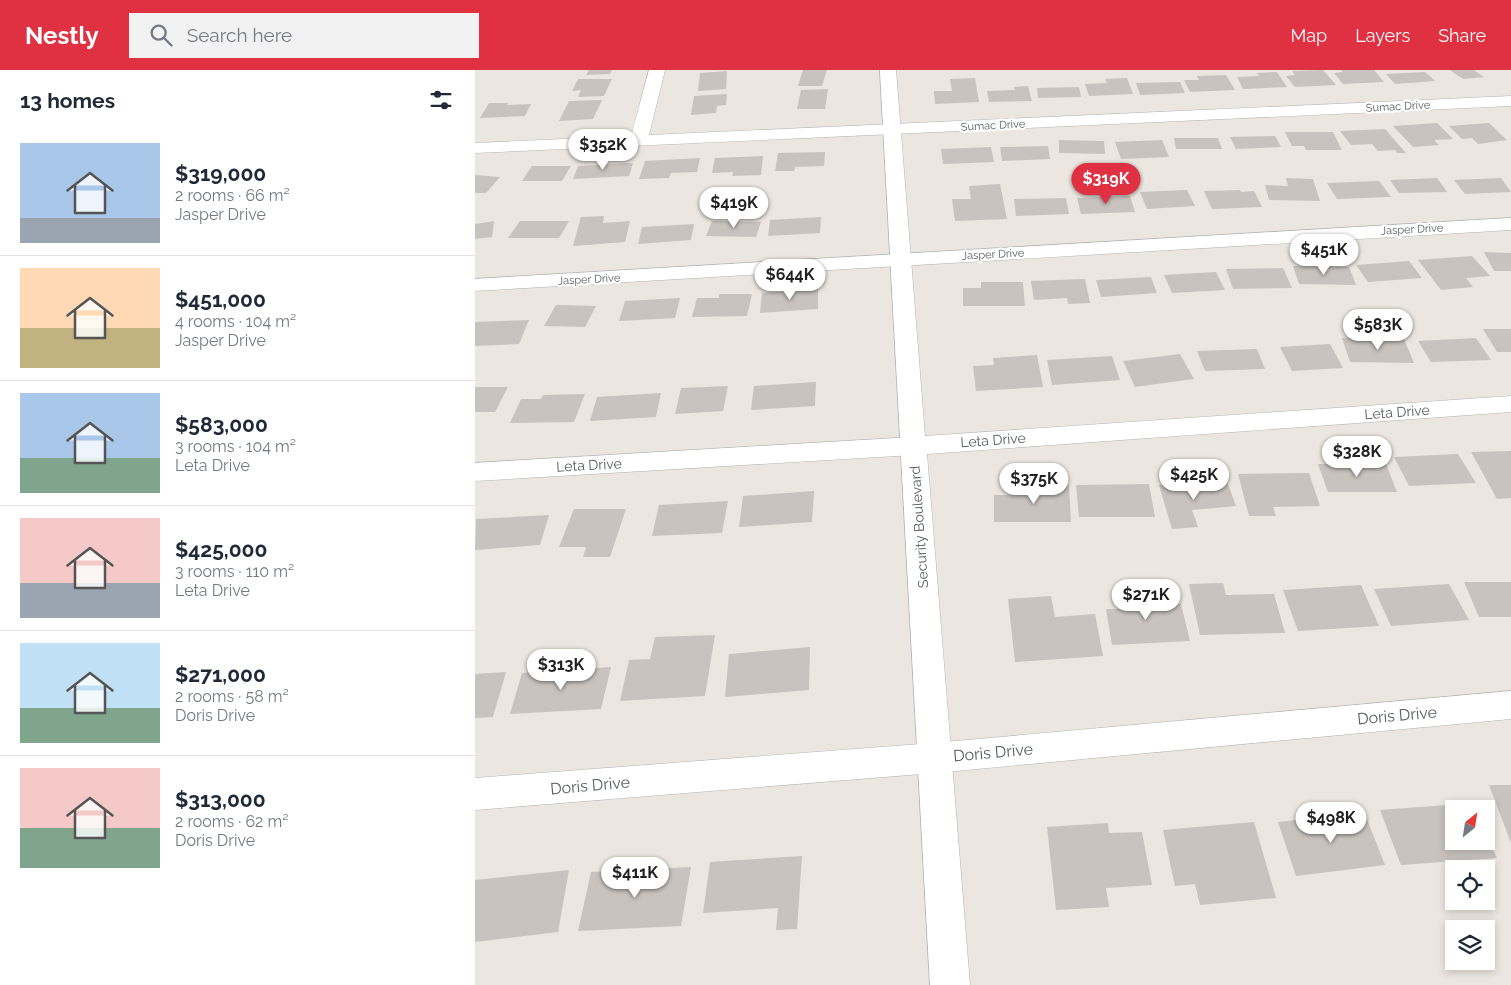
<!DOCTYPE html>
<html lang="en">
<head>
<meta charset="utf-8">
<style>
	body { margin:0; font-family:Raleway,sans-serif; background:#f2f2f3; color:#1f2937; height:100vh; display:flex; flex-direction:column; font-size:19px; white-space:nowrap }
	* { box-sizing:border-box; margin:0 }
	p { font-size:16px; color:#747a83 }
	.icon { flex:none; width:28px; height:28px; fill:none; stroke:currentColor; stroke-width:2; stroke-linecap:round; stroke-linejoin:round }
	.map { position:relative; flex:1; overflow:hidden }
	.sheet { display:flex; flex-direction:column; background:#fff; width:475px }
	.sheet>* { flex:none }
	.needle { width:32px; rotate:30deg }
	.buttons { position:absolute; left:970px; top:730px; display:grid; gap:10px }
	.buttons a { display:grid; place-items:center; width:50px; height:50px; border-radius:0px; background:#fff; box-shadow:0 2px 8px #0003; font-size:25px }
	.price { position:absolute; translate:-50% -42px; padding:0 11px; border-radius:18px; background:#fff; color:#222; font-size:16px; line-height:32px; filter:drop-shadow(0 1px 2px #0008) }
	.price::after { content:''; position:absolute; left:50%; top:30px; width:15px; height:11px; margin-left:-8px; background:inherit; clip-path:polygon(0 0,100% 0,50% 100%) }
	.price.current { background:#df3142; color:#fff }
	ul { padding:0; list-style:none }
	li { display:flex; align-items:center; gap:15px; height:125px; padding:0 20px }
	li+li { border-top:1px solid #e0e1e3 }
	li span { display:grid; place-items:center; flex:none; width:140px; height:100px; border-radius:0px; color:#555 }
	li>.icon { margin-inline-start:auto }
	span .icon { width:60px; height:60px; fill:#fffc; stroke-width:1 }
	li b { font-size:21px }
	h2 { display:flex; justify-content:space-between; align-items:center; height:60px; padding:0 20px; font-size:21px }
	header { display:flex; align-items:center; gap:30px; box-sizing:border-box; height:70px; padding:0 25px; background:#df3142; color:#fff }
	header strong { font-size:24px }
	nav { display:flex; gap:28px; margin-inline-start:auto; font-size:18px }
	.search { width:350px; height:45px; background:#f2f2f3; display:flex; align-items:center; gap:12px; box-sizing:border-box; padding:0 18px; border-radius:0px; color:#747a83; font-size:19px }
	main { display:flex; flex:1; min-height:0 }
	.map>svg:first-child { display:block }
	.building { fill:#c8c3bf }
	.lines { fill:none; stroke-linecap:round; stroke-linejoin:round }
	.minor-casing { stroke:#b0b4b7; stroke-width:1 }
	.tertiary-casing { stroke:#b0b4b7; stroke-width:1 }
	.minor { fill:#fff; fill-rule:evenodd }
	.tertiary { fill:#fff; fill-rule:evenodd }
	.labels { text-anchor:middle; stroke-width:4.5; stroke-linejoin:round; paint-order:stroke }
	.far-street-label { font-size:11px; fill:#585d60; stroke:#fff }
	.street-label { font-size:14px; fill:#585d60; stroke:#fff }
	.near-street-label { font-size:16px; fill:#585d60; stroke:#fff }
</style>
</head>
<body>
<header>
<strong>Nestly</strong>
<div class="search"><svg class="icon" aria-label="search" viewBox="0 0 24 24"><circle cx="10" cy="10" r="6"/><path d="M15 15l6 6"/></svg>Search here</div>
<nav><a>Map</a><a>Layers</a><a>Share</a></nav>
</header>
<main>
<section class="sheet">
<h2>13 homes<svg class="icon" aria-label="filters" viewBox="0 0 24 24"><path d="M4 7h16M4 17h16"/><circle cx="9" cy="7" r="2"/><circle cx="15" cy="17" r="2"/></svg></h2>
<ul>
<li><span style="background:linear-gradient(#a9c7e8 75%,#9aa5b1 0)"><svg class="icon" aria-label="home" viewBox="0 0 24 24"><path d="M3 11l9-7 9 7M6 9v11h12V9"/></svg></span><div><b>$319,000</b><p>2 rooms · 66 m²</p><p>Jasper Drive</p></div></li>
<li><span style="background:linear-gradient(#ffd9b3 60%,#c2b280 0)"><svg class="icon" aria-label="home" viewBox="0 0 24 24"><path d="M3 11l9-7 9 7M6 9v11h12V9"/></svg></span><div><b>$451,000</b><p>4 rooms · 104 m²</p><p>Jasper Drive</p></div></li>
<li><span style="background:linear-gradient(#a9c7e8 65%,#7fa58c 0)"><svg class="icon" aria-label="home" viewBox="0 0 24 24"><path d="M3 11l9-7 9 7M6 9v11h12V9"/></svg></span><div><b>$583,000</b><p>3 rooms · 104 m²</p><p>Leta Drive</p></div></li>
<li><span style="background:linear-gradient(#f6c9c9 65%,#9aa5b1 0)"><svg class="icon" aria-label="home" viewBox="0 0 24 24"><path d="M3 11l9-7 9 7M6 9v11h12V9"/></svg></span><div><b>$425,000</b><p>3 rooms · 110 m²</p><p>Leta Drive</p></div></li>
<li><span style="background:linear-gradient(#bfe0f5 65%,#7fa58c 0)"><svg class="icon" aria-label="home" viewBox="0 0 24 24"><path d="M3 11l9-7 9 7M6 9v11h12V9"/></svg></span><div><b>$271,000</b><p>2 rooms · 58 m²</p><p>Doris Drive</p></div></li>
<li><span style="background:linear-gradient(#f6c9c9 60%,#7fa58c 0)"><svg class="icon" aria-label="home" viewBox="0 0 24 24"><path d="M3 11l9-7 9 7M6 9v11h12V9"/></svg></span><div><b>$313,000</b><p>2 rooms · 62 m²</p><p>Doris Drive</p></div></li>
</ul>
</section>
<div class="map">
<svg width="1036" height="915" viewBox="0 0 1036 915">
	<rect width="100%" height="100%" fill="#ebe6df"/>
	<g class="building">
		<path d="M114,0H137L135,4L111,5Z"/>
		<path d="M328,0H352L347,16H323Z"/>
		<path d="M848,0L861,15L820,17L811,6L820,5L817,1Z"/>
		<path d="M866,0H899L909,12L868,14L859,3L868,2Z"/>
		<path d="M975,0H999L1009,7L988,9Z"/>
		<path d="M252,1L251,19L223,21L225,3Z"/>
		<path d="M802,2L812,17L768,19L762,7L784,6L782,3Z"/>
		<path d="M950,2L960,11L920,14L911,4Z"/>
		<path d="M751,5L760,20L715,22L709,10H724L722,6Z"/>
		<path d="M500,8L504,32L460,34L459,21H477L475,9Z"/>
		<path d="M652,8L658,24L614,26L610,14L632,13L630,9Z"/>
		<path d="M103,9H137L129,26L103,27L106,20L97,21Z"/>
		<path d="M705,12L710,23L665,25L661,13Z"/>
		<path d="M553,16L557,31L514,32L512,21L540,20L539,17Z"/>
		<path d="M604,17L606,27L563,28L562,18Z"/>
		<path d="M353,19L350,39H322L326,20Z"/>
		<path d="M252,24L251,35L242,36L241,43L216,45L219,26Z"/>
		<path d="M127,30L118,49L84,51L94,31Z"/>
		<path d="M14,33H33L32,35L56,34L50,46L5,48Z"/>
		<path d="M962,53L978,69L959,70L964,75L938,77L918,56Z"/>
		<path d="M1014,53L1032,70L1003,74L997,68L987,69L974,56Z"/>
		<path d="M910,59L931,83H922L920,80L903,81L897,74L876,75L865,61Z"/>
		<path d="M810,62H858L867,80H831L829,76H817Z"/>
		<path d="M800,66L806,77L761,79L755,67Z"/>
		<path d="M699,68H743L747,79H701Z"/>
		<path d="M584,70L629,71L630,84L584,83Z"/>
		<path d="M687,70L694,87L646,89L640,72Z"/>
		<path d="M573,76L575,89L527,91L525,77Z"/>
		<path d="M516,77L519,92L468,94L466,79Z"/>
		<path d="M350,82L349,96L320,97L319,101H300L303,83Z"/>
		<path d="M288,86L286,105L257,106L258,102L237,103L240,88Z"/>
		<path d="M225,88L222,102L196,103L194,108L164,109L170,91Z"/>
		<path d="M158,93L154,106L98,109L103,96Z"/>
		<path d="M57,96H96L87,111H47Z"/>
		<path d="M0,105L25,107L11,123H0Z"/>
		<path d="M811,108L838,109L845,131L794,130L790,115L813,116Z"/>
		<path d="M962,108L972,122L924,123L915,110Z"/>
		<path d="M1026,108L1036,122L990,124L979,110Z"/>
		<path d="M904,111L916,127L862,129L852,113Z"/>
		<path d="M525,114L532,149L480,151L477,129H496L494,116Z"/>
		<path d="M712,120L720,136L672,139L665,122Z"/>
		<path d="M765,120L766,122L779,121L787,137L737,139L729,121Z"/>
		<path d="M655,126L660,142L606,144L602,128Z"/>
		<path d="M591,128L594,144L541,146L539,129Z"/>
		<path d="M129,146L128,153L155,151L150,172L98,176L106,147Z"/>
		<path d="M346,147L345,163L293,166L295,150Z"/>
		<path d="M19,151L17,167L0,169V154Z"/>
		<path d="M45,151H94L84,168H33Z"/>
		<path d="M237,151L286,152L281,167L231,166Z"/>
		<path d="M219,154L216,170L163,174L167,157Z"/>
		<path d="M1009,182L1036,183V201H1019Z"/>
		<path d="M997,186L1015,206L991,208L998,217L966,220L943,190Z"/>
		<path d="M934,191L947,208L893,212L881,195Z"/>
		<path d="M818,196L874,197L881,215L824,214Z"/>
		<path d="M808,198L817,218L758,219L751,199Z"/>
		<path d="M741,202L750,220L697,223L689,205Z"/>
		<path d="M676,207L682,223L626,227L621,210Z"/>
		<path d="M610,209L615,233L593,234L592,228L559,230L556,211Z"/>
		<path d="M506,212H548L550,236H488V218H506Z"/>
		<path d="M343,219V239L285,243L287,223Z"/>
		<path d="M244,224H277L272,246L217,247L222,228H244Z"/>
		<path d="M205,228L200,248L144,251L150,231Z"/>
		<path d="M81,235L121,236L110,257L69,256Z"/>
		<path d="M54,250L44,274L0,276V252Z"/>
		<path d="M1008,259H1036V282H1022Z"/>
		<path d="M867,268L929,269L939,293L875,292Z"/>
		<path d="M1001,268L1016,290L956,292L943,271Z"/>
		<path d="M855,274L868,298L817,301L805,277Z"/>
		<path d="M782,279L790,299L730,301L722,281Z"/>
		<path d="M705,284L719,309L660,317L648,291Z"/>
		<path d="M562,285L568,317L501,321L498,296L519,295L518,288Z"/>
		<path d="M637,286L645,310L577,315L572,290Z"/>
		<path d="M341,312L340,336L276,340L279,316Z"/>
		<path d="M253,316L248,341L200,344L206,318Z"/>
		<path d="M0,317H33L20,342H0Z"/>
		<path d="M186,323L181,347L115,351L122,327Z"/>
		<path d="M110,324L99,352L35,353L46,329H66L68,325Z"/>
		<path d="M1036,381V428L1022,429L996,382Z"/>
		<path d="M983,384L1001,413L934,416L919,387Z"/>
		<path d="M843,394H911L922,422H853Z"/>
		<path d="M834,403L845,436L798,437L801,446H774L763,404Z"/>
		<path d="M752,411L761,436L717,440L723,457L697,459L684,415Z"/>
		<path d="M674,414L680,447H604L601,415Z"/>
		<path d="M543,415H594L596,452H519V425H543Z"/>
		<path d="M339,421L337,452L264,457L268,426Z"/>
		<path d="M253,431L247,463L177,466L184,435Z"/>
		<path d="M99,439H151L135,487H108L111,477H84Z"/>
		<path d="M74,445L65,475L0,480L1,449Z"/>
		<path d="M989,512H1036V547H1004Z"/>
		<path d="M748,513L751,525L799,524L810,563L725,565L714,514Z"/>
		<path d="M974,514L994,550L916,556L899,519Z"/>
		<path d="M886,515L904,556L823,561L808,520Z"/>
		<path d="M677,521L680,535L706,534L715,571L637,575L631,539H645L642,523Z"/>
		<path d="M576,526L580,547L620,544L628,586L540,592L533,529Z"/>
		<path d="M240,565L230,626L145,631L154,590L175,589L180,567Z"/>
		<path d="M335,577L334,620L250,627L254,584Z"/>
		<path d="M136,597L126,639L35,644L47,603Z"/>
		<path d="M31,602L18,647L0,648V604Z"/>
		<path d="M1014,715H1036V773Z"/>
		<path d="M998,733L1001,739H979V771H1011V763L1022,788L926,795L905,740Z"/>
		<path d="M889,742L910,795L821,806L803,752Z"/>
		<path d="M779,752L801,828L725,835L720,814L700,816L688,760Z"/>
		<path d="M633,753L634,763L667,762L677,815L631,818L634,837L581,840L572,757Z"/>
		<path d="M327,786L322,859L301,860L303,838L228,843L235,792Z"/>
		<path d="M216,797L206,856L103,861L116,802Z"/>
		<path d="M94,800L83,862L0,872V810Z"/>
	</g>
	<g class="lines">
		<g class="minor-casing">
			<g id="minor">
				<path d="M174,0H190L174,65L1036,26V36L0,83V73L156,66Z"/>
				<path d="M1036,148V160L0,221V209Z"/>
				<path d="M438,367L447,370L451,376L447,382L438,385L0,411V393Z"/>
				<path d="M1036,621V649L459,703L0,740V708L459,673Z"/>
			</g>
		</g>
		<g class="tertiary-casing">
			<path id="tertiary" d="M405,0H421L450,366L1036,326V342L452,384L495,915H455Z"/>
		</g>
		<use href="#minor" class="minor"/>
		<use href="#tertiary" class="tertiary"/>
	</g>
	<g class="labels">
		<g class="far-street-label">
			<text transform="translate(923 36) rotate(-3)" y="4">Sumac Drive</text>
			<text transform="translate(518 55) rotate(-3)" y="4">Sumac Drive</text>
			<text transform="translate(937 159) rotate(-3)" y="4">Jasper Drive</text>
			<text transform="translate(518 184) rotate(-3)" y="4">Jasper Drive</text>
			<text transform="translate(114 209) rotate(-3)" y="4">Jasper Drive</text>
		</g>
		<g class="street-label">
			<text transform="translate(922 342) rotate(-4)" y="5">Leta Drive</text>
			<text transform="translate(518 370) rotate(-4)" y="5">Leta Drive</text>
			<text transform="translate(114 395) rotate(-3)" y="5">Leta Drive</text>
			<text transform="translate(444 457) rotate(-94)" y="5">Security Boulevard</text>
		</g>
		<g class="near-street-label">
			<text transform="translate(922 645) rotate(-5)" y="6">Doris Drive</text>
			<text transform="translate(518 682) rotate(-5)" y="6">Doris Drive</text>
			<text transform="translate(115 715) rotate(-5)" y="6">Doris Drive</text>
		</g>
	</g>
</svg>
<div class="buttons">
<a><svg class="needle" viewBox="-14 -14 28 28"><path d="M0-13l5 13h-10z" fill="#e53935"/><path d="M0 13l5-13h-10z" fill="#747a83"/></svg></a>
<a><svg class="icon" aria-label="locate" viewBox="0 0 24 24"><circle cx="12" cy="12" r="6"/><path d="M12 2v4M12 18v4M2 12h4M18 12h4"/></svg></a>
<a><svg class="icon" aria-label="layers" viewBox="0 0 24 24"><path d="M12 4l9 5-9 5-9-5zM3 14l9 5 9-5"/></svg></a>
</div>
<b class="price" style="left:128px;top:101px">$352K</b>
<b class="price current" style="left:631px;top:135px">$319K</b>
<b class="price" style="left:259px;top:159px">$419K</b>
<b class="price" style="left:849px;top:206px">$451K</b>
<b class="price" style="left:315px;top:231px">$644K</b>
<b class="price" style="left:903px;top:281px">$583K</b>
<b class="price" style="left:882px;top:408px">$328K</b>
<b class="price" style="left:719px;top:431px">$425K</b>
<b class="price" style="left:559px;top:435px">$375K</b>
<b class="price" style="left:671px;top:551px">$271K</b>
<b class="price" style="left:86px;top:621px">$313K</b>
<b class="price" style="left:856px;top:774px">$498K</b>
<b class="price" style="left:160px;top:829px">$411K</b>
</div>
</main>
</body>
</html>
